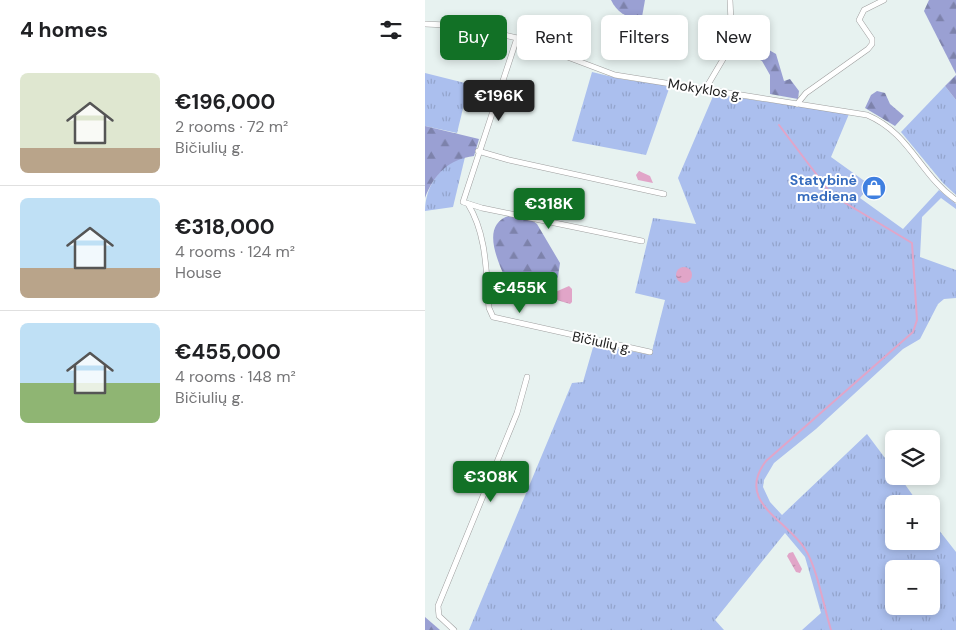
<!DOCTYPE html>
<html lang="en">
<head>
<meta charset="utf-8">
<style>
	body { margin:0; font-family:"DM Sans",sans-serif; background:#f2f2f2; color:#202124; height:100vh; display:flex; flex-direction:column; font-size:19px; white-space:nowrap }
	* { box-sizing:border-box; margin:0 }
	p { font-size:16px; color:#757577 }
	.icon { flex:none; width:28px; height:28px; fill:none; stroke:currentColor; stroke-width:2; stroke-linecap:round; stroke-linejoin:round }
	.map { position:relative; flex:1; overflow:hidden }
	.side { display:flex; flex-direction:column; background:#fff; width:425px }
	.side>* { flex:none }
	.banner { position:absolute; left:15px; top:15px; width:440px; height:45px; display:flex; gap:10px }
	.buttons { position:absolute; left:460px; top:430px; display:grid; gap:10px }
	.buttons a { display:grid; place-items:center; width:55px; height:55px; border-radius:8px; background:#fff; box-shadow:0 2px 8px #0003; font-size:25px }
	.price { position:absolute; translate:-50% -42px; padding:0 11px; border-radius:5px; background:#127126; color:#fff; font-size:16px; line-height:32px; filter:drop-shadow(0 1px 2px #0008) }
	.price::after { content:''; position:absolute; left:50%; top:30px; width:15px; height:11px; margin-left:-8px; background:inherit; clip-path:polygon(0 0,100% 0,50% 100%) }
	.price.current { background:#222; color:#fff }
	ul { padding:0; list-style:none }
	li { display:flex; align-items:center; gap:15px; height:125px; padding:0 20px }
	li+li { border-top:1px solid #e0e0e0 }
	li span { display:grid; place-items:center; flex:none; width:140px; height:100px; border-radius:8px; color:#555 }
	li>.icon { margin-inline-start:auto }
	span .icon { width:60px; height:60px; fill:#fffc; stroke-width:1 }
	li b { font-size:21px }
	h2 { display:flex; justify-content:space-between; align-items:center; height:60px; padding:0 20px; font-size:21px }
	.chip { padding:0 18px; border-radius:8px; background:#fff; box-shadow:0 2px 8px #0003; font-size:18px; line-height:45px }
	.chip.current { background:#127126; color:#fff }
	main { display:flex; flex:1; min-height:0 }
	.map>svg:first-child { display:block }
	.grass { fill:url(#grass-tufts); fill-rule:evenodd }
	.forest { fill:url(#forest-firs) }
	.water { fill:url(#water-ripples) }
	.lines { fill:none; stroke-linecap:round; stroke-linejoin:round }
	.stream { stroke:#e1a5c8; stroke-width:2 }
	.street-casing { stroke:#9e9e9e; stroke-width:6 }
	.street { stroke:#fff; stroke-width:5 }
	.labels { text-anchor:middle; stroke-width:4; stroke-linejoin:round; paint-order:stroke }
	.street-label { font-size:14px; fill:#212121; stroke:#fff }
	.shop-label { font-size:14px; font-weight:bold; fill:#366cbe; stroke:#fff; text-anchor:end }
</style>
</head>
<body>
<main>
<section class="side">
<h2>4 homes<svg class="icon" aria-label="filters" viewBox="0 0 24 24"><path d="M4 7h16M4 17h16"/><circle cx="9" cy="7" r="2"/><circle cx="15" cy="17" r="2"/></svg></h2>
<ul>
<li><span style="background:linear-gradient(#dfe7d0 75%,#b9a48a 0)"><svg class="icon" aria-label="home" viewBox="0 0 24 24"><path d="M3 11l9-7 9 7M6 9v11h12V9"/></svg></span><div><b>€196,000</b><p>2 rooms · 72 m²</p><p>Bičiulių g.</p></div></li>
<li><span style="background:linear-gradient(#bfe0f5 70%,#b9a48a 0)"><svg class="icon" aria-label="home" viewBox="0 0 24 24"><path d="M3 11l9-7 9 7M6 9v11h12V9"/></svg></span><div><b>€318,000</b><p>4 rooms · 124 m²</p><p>House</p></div></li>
<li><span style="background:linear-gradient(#bfe0f5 60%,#8fb573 0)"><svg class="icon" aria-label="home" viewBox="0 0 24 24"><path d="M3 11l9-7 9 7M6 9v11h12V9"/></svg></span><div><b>€455,000</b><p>4 rooms · 148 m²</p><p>Bičiulių g.</p></div></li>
</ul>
</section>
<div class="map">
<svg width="531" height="630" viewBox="0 0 531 630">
	<defs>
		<pattern id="grass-tufts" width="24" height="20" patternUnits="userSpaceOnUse" patternTransform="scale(1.25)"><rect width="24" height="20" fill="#abbfee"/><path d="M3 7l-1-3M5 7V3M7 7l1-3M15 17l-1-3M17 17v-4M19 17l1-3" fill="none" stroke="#93a4cc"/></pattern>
		<pattern id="forest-firs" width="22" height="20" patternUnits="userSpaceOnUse" patternTransform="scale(1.25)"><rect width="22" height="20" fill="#9aa0d3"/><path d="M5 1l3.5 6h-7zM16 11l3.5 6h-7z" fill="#7d82ab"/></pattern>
		<pattern id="water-ripples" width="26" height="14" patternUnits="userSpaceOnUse" patternTransform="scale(1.25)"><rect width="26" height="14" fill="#e1a5c8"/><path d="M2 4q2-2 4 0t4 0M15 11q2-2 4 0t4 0" fill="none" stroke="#b686a2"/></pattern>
	</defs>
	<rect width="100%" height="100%" fill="#e7f2f0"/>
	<g class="grass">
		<path d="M167,72L196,79L245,86L221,155L147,141Z"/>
		<path d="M0,73L44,84L32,133L0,126Z"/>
		<path d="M520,86L531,100V195L518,183L476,132Z"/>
		<path d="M289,94L424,114L406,157L445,185L435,198L478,229L514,190L531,204V209L516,198L497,217L495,257L531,270V298L519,299L513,304L495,339L478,349L391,429L349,463L339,480L338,487L345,502L357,515L442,434L469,470V476H474L494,504H469V541H506V520L531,552V630H377L396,613L380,557L360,533L290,620L299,630H44L147,383L158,382L169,344L226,355L240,300L210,293L228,218L271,224L253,178ZM469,569H506V606H469Z"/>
		<path d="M40,157L28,207L0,211C0,187 15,163 40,157Z"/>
	</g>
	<g class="forest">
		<path d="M186,0H220L217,17L213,19C200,17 192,12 186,0Z"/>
		<path d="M504,0H531V74L499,11Z"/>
		<path d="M317,40L337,46L351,54L359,81L365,79L374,91L373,99L345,94V75L337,61L314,49V42Z"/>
		<path d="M531,75V100L520,86Z"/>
		<path d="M452,91L460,93L465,104L479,116L470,126L440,108L446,95Z"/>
		<path d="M0,126L54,139L49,156C24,159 9,174 0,198Z"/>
		<path d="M87,215L104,218L112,224L135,263L133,277C119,292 100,296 83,285C75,265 52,223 87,215Z"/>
		<path d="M0,617L15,630H0Z"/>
	</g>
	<g class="water">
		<path d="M214,171L225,176L228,183L213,180L211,175Z"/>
		<circle cx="259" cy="275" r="8"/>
		<path d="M144,286L147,289V302L145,304L132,300L128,293Z"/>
		<path d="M368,552L377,569L375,573L371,572L362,556L364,553Z"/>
	</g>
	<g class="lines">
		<path class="stream" d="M354,125L404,191L417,201L487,243L492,320L488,332L341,461C310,502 361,519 380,549C392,567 399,608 406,630"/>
		<g class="street-casing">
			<g id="street">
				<path d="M0,24L42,26L92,38L190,75L442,115C485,133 495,175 531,200"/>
				<path d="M92,38L38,202L57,208L217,241"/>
				<path d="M281,88L307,44L305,0"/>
				<path d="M372,104L381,93L443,49L447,44V39L434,20L439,10L459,0"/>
				<path d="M53,151L84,160L239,194"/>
				<path d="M43,204C62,235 61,272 64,308L68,317L225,352"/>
				<path d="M29,630L14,616L13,606L92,413L102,377"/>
			</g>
		</g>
		<use href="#street" class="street"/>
	</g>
	<defs>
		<g id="shop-disc" transform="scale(1.25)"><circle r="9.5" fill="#3f7fe0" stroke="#fff"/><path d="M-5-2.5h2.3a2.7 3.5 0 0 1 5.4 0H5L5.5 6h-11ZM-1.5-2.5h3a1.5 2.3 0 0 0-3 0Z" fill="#fff"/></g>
	</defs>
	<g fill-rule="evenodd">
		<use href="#shop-disc" x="449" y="188"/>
	</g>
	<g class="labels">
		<g class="street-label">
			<text transform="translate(280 89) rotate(9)" y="5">Mokyklos g.</text>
			<text transform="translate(177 342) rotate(12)" y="5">Bičiulių g.</text>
		</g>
		<g class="shop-label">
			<text x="432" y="185">Statybinė<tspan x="432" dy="16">mediena</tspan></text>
		</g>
	</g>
</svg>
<div class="buttons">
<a><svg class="icon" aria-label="layers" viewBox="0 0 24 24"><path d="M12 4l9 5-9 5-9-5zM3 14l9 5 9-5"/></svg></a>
<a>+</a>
<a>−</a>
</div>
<b class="price current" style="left:74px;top:122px">€196K</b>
<b class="price" style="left:124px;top:230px">€318K</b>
<b class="price" style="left:95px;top:314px">€455K</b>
<b class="price" style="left:66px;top:503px">€308K</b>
<div class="banner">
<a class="chip current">Buy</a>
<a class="chip">Rent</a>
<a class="chip">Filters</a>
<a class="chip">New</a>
</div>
</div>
</main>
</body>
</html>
